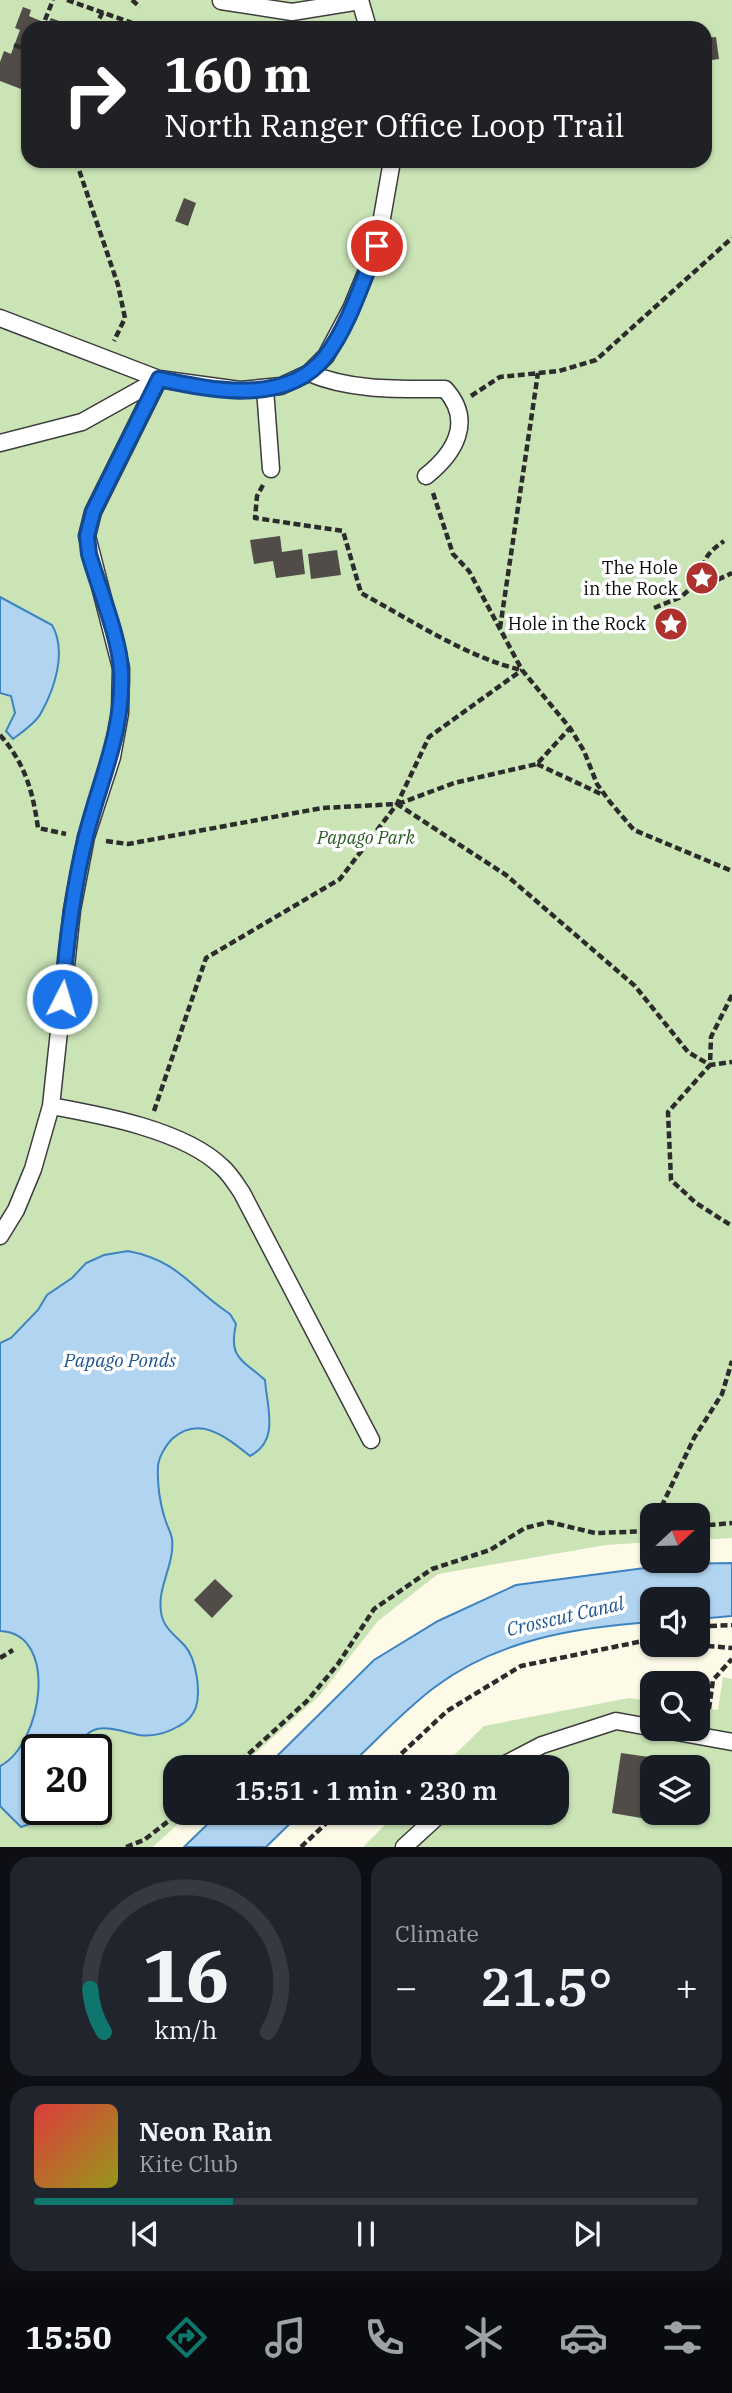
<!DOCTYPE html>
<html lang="en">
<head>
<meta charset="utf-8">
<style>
	:root { --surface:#171b24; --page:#20242c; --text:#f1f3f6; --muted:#9ea1a6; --line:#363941; --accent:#0f766e }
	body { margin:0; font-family:"IBM Plex Serif",serif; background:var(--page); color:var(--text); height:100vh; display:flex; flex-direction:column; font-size:26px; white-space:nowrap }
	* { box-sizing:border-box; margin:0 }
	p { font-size:23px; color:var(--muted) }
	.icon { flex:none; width:38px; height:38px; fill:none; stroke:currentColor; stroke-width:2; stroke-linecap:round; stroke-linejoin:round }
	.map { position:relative; height:1847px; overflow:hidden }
	.drawer { display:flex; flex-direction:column; gap:10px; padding:10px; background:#0d0f14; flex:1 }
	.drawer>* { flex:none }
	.banner { position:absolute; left:21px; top:21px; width:691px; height:147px; border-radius:21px; box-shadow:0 2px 5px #0004; background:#202124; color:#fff; overflow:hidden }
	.needle { width:46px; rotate:68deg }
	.fabs { position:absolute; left:640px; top:1503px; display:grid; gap:14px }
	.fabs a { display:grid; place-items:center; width:70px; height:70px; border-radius:14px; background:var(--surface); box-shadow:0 2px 5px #0004; font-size:35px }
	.speed { position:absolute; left:21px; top:1734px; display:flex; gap:14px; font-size:35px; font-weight:700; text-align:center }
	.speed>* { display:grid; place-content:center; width:91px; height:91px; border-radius:50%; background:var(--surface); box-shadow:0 2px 5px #0004; line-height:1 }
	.speed .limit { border:4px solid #111; border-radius:10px; background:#fff; color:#111 }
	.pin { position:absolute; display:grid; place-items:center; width:60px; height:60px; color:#fff; margin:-30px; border:4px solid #fff; border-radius:50%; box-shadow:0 2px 7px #0007 }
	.me { position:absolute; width:77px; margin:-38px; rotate:5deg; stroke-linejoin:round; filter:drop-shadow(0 0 5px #0008) }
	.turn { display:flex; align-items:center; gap:24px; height:147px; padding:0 28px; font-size:32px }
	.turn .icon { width:91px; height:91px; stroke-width:2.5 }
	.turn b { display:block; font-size:49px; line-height:60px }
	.big { font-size:52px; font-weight:600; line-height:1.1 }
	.drawer .widget { flex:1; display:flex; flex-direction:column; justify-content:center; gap:10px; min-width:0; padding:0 24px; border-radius:21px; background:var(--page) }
	.drawer .dial { align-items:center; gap:0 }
	.dial svg { height:182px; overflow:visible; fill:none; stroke:var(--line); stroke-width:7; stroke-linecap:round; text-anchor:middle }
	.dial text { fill:var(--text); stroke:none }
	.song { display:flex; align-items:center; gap:21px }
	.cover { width:84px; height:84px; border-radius:10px; background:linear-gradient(135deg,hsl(0 70% 55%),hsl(60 70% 35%)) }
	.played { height:7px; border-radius:4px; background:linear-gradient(90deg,var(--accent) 30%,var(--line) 30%) }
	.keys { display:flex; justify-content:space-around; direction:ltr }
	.heat { display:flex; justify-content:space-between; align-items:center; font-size:38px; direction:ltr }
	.drawer .tiles { flex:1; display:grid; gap:10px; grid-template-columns:1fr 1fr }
	.widget:last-child { grid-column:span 2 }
	.trip { position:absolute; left:163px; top:1755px; width:406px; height:70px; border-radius:21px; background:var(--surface); box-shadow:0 2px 5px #0004; font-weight:600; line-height:70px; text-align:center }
	.tab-bar { display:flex; height:112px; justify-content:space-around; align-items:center; background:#090b0e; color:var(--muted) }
	.tab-bar .icon { width:49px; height:49px }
	.tab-bar .current { color:var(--accent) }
	.tab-bar b { font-size:32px; color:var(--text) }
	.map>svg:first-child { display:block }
	.green { fill:#cae4b6; fill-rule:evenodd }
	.water { fill:#b1d4f0; stroke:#3e83c1; stroke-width:2 }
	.building { fill:#514c47 }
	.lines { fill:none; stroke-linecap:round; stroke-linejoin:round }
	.service-casing { stroke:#3d3d3d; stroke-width:19 }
	.path { stroke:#2c2c2c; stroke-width:4.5; stroke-dasharray:7 3.5; stroke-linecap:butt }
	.service { stroke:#fff; stroke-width:16 }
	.route-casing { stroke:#114b97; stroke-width:18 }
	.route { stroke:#1a73e8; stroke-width:12 }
	.labels { text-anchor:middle; stroke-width:7; stroke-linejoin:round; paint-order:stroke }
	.poi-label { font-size:18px; fill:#0a0a0a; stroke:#fff; text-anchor:end }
	.park-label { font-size:18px; font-style:italic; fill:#285b21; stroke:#fff }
	.water-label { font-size:19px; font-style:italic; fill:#1f5690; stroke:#fff }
</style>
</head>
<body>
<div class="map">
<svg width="732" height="1847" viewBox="0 0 732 1847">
	<rect width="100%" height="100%" fill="#fdfbe8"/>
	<!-- green -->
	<path class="green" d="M0,0H732V1538L698,1540V1516H653V1542L606,1545L438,1574L378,1621L319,1696L240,1767L175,1768V1813H190L153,1847H0ZM28,28H705V161H28ZM37,1750H96V1810H37Z
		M723,1677L732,1679V1847H363L397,1813H556V1768L442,1767L484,1726L629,1698L653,1701V1729H698V1707L718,1710ZM653,1768H698V1813H653Z"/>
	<!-- water -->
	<path class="water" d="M0,597L52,625C67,651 55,688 41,713C36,723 22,732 13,739L6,731L15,713L11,696L0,693Z
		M128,1251C180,1261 190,1288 230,1314L236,1324C228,1359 243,1360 265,1380C267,1408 280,1441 250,1456C227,1438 200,1414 172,1439C166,1445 158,1458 158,1467C157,1483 160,1504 165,1519C167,1526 171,1532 172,1539C175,1564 157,1587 161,1612C163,1628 175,1635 185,1646C196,1659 201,1690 196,1707C193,1716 187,1722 179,1726C167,1733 153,1737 139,1735C113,1730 90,1717 77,1750H37V1810H45L33,1823L21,1827L0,1806V1766C42,1745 60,1633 0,1631V1343L11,1338L38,1310L47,1295L72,1278L86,1263L104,1255Z
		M732,1563V1616L698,1619V1600H653V1622C576,1627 497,1640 435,1687C404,1710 376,1741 348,1767H266L374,1660L438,1621L516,1585L675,1564Z
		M219,1813H301L266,1847H184Z"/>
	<!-- building -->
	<path class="building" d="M23,7L31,10L29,16L48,24L51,18L59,21L57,28H28V93L23,95L21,89L0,81V62L4,51L11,54L20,30L15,28Z
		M716,37L719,59L705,61V38Z
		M184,198L196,203L188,226L175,221Z
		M280,536L282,552L302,549L305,574L276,578L273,561L254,564L250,540Z
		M337,550L341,575L311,579L308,554Z
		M215,1579L233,1596L212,1618L194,1600Z
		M621,1753L656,1758L647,1819L612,1813Z"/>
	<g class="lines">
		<defs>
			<path id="service" d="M360,0L368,28
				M221,1L292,12L360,1
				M0,318L159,379L240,390L281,386L309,373L326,356L351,309L377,246L392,161
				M309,373C351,391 400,389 445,389C474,421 455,453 426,476
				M265,389L271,469
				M0,443L82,422L159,379
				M51,1106C101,1115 184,1130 222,1167C230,1174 236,1184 242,1193L371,1440
				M0,1236L16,1210L33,1169L51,1106L72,910L86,837L112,757L120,713L121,668L87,536L93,512L159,379
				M498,1768L542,1745L616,1721L732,1742
				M404,1847L441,1813"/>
		</defs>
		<!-- service casing -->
		<use href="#service" class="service-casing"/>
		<!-- path -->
		<path class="path" d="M67,0L135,24
			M132,0L140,7
			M45,20L53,0
			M95,28L103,11
			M14,45L28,50
			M76,161L118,285L125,318L114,341
			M471,396L500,377L559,371L596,360L732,238
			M263,485L257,496L255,518L343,531L361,593C409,619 470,659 522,670
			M433,493L453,554L469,571L522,670L570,728L584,751L597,784L610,802L634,830L732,871
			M702,578C702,558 709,552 724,541
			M654,608L681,597L702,578L717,580L732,573
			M500,628L538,373
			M0,735C25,763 33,792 38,828L66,834
			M537,764L603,795
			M398,804L454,783L537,764L570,728
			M106,841L128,844L322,808L397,804L506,875L635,986L688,1052L710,1065L668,1112L671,1180L696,1203L732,1226
			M732,995L711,1037L710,1065L732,1062
			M154,1111L206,958L340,879L397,804L429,737L522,670
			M657,1516L694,1438L722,1394L732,1361
			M698,1526L732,1523
			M710,1626L732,1625
			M697,1645L732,1648
			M0,1658L13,1650
			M709,1709L713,1680L732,1659
			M233,1768L307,1701L338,1664L374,1609L432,1569L490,1550L525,1528L549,1522L595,1533L653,1531
			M386,1768L447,1711L521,1666L643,1641H653
			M126,1847L144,1840L179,1813
			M301,1847L337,1813"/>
		<!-- service -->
		<use href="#service" class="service"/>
	</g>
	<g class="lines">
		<defs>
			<path id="route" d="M62,999C66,945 73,889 86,836C100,779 124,732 121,671C120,639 98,586 89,554L87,536L93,512L159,379C212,390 286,406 325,357C349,326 362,282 377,246"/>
		</defs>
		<!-- route casing -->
		<use href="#route" class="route-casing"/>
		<!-- route -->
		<use href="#route" class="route"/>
	</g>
	<!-- icons -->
	<defs>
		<symbol id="sight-disc" viewBox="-11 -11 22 22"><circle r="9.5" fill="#ad322e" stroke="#fff"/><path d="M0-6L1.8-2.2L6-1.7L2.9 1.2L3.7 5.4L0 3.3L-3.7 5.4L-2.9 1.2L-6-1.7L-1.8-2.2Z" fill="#fff"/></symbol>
	</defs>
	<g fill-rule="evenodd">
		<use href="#sight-disc" x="683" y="559" width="38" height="38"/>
		<use href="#sight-disc" x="652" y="605" width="38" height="38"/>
	</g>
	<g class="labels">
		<!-- poi labels -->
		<g class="poi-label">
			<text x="678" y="574">The Hole<tspan x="678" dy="21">in the Rock</tspan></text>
			<text x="646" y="630">Hole in the Rock</text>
		</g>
		<!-- park labels -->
		<g class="park-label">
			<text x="366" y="844">Papago Park</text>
		</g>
		<!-- water labels -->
		<g class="water-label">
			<text x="120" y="1367">Papago Ponds</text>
			<text transform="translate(565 1616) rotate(-13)" y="7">Crosscut Canal</text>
		</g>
	</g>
</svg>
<div class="fabs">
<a><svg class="needle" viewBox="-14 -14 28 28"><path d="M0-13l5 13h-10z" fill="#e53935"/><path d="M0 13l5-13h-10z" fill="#9ea1a6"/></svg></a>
<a><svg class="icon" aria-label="sound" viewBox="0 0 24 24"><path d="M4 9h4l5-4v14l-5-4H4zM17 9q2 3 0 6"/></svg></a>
<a><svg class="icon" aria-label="search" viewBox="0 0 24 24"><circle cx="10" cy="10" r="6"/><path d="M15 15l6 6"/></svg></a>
<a><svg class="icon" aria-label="layers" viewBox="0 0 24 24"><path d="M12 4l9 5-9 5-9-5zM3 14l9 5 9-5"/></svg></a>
</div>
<div class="speed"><div class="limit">20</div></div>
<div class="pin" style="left:377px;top:246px;background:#d93025"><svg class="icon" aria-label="arrive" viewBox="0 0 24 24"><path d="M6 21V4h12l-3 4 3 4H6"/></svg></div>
<svg class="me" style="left:62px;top:999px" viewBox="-20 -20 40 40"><circle r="17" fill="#1a73e8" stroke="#fff" stroke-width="3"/><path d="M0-11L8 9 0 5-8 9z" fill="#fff"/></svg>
<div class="trip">15:51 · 1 min · 230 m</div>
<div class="banner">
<div class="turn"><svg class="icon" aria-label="right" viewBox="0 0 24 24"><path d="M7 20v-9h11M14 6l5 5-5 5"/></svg><div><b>160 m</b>North Ranger Office Loop Trail</div></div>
</div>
</div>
<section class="drawer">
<div class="tiles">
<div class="widget dial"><svg viewBox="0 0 100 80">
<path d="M14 69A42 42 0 1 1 86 69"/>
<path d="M14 69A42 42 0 0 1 8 50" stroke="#0f766e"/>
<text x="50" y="56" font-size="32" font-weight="700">16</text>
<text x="50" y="72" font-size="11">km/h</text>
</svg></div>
<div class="widget"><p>Climate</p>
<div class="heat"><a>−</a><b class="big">21.5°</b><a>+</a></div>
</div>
<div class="widget">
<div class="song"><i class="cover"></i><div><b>Neon Rain</b><p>Kite Club</p></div></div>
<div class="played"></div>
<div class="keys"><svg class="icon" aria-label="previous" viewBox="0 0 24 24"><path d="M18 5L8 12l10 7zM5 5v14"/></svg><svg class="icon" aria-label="pause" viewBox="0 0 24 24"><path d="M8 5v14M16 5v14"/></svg><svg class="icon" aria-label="next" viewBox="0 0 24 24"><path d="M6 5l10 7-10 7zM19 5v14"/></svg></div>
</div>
</div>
</section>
<nav class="tab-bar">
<b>15:50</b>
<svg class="icon current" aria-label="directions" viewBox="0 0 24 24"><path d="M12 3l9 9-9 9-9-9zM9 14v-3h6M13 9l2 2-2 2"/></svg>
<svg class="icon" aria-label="music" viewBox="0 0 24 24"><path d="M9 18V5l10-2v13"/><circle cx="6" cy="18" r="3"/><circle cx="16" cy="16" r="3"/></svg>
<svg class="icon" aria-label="phone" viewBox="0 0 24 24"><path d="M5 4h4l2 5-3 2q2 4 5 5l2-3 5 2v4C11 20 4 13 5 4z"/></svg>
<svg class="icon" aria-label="climate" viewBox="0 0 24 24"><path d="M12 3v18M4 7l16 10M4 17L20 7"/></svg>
<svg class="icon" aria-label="car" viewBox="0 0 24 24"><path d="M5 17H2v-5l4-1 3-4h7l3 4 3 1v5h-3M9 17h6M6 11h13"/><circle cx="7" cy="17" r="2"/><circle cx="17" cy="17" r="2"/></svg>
<svg class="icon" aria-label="filters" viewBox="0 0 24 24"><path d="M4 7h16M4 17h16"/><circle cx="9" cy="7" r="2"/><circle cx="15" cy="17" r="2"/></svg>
</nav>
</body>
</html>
